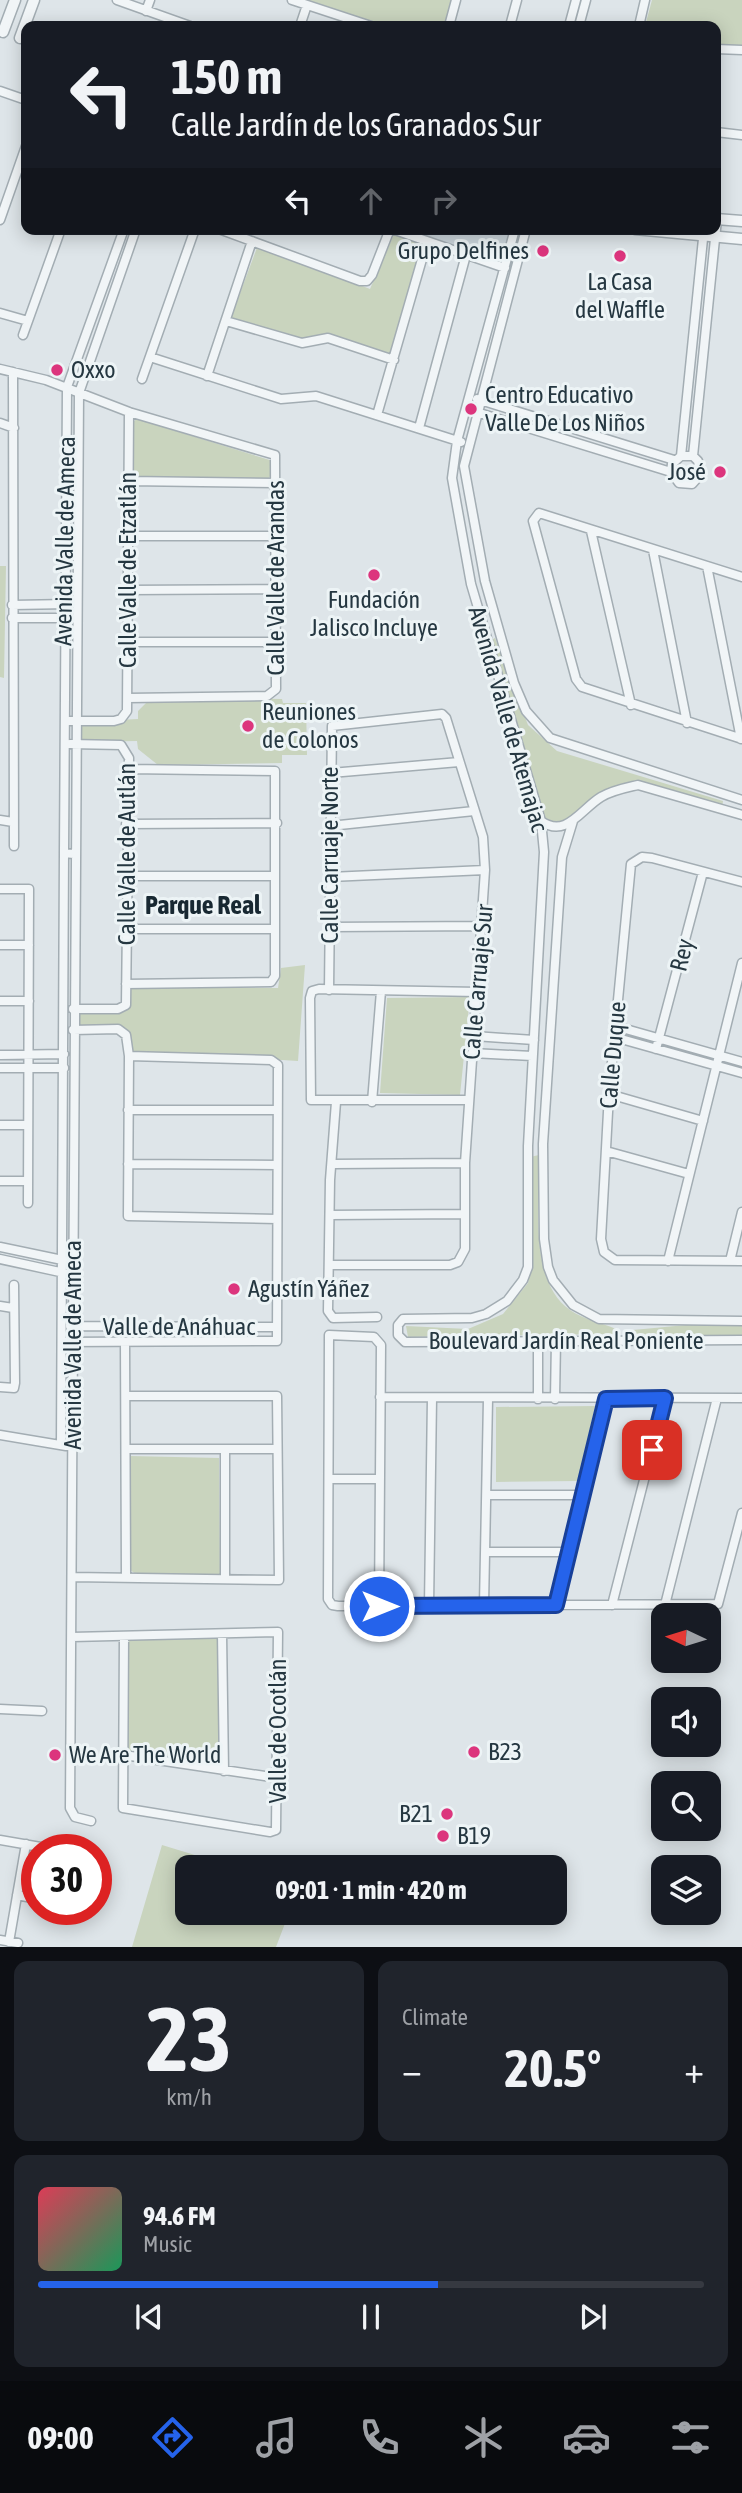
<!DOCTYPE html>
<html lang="en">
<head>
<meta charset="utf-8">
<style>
	:root { --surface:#171b24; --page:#20242c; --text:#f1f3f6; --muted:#9ea1a6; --line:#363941; --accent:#2563eb }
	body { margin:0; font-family:"Asap Condensed",sans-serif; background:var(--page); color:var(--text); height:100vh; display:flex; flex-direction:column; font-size:26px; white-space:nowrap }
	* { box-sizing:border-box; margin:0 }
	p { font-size:23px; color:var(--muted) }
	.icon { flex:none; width:38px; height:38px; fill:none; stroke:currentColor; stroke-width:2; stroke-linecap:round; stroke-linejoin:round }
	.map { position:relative; height:1947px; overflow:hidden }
	.drawer { display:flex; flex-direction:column; gap:14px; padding:14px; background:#0d0f14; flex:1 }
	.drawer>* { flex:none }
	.banner { position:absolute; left:21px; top:21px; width:700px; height:214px; border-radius:14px; box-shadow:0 4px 18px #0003; background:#171b24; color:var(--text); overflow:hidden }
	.needle { width:46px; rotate:274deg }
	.tools { position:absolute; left:651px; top:1603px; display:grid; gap:14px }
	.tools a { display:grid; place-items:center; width:70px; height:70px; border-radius:14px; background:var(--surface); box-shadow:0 4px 18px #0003; font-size:35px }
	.speed { position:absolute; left:21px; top:1834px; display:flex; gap:14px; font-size:35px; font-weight:700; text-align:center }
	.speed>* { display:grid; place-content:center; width:91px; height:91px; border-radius:50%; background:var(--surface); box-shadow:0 4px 18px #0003; line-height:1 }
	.speed .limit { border:10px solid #d22; background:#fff; color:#111 }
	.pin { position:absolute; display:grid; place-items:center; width:60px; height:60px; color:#fff; margin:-30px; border-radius:14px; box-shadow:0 4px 10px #0006 }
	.me { position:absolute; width:77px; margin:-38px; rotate:90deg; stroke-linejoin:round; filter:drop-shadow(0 0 5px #0008) }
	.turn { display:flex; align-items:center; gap:24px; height:147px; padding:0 35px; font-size:32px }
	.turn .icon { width:91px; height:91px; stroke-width:2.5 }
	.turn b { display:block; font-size:49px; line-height:60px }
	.lanes { display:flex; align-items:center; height:66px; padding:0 35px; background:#0003; justify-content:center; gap:35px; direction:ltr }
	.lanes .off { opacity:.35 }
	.big { font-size:52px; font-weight:700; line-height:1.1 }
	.drawer .tile { flex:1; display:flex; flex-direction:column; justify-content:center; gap:10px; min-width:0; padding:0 24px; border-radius:14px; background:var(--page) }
	.drawer .dial { align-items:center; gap:0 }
	.dial b { font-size:91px; line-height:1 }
	.song { display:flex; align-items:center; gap:21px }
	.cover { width:84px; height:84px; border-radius:10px; background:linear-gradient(135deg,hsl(350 70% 55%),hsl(150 70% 35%)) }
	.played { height:7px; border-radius:4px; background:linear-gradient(90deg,var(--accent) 60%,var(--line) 60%) }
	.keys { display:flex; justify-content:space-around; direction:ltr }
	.heat { display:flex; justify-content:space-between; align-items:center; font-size:38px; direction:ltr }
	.drawer .tiles { flex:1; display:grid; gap:14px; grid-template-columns:1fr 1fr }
	.tile:last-child { grid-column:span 2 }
	.trip { position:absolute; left:175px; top:1855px; width:392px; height:70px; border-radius:14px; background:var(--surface); box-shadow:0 4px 18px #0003; font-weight:700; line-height:70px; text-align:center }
	.menu { display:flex; height:112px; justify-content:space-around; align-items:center; background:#090b0e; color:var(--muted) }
	.menu .icon { width:49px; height:49px }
	.menu .on { color:var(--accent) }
	.menu b { font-size:32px; color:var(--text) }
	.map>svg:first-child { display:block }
	.built { fill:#cbd5db }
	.green { fill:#c9d4be }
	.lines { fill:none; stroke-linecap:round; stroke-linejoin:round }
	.minor-casing { stroke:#a3adb3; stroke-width:11 }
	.tertiary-casing { stroke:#a3adb3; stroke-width:13 }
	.minor { stroke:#f1f5f7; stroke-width:8 }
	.tertiary { stroke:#f1f5f7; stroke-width:10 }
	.route-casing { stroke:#184099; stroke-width:18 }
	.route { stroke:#2563eb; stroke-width:12 }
	.poi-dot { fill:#dc357d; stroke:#edf4f6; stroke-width:2.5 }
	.labels { text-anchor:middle; stroke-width:6; stroke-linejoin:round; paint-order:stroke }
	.poi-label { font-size:24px; fill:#253741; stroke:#edf4f6; text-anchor:start }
	.street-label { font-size:24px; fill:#253741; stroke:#edf4f6 }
	.neighbourhood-label { font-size:26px; font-weight:bold; fill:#182832; stroke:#edf4f6 }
</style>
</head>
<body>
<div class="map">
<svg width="742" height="1947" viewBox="0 0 742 1947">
	<rect width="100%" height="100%" fill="#dee5e9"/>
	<!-- built -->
	<path class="built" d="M419,229H511L500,263L417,234Z"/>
	<!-- green -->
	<path class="green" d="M301,0H453L446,26H377Z
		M652,0H742V46H716V26H645Z
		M395,232L425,243L392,356L329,336L302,341L230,320L258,245L370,289Z
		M137,419L273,461L272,474L267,480L131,478V423Z
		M0,566H6L4,678L0,677Z
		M495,638L528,725L557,751L723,801L722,808L660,788L623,787L565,824L541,821L489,641Z
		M152,697L282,699L283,703H306L307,755H282V763L158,765L138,749L137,741L80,742L79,722L138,719V711Z
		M305,965L298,1061L133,1051L130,1035L124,1028L77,1027V1011H118L130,987L278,988L281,968Z
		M470,997L460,1095L380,1093L387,998Z
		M539,1155C540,1201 528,1281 570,1310C583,1319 602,1323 616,1329L615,1334L408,1337L406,1326L468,1329L503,1314L528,1283L532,1261L530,1157Z
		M686,1325H742V1336L636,1337L633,1330Z
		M595,1406L578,1481L496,1482V1407Z
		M130,1456L219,1458L220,1574H136L130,1570Z
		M219,1637V1765L128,1751L129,1639Z
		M162,1845L234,1867H187V1913H289L276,1947H132Z"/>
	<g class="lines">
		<defs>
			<path id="minor" d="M117,0L190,26
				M292,0L371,26
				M146,11L150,0
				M300,26L307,5
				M449,26L456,0
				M510,26L517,0
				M569,26L576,0
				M579,26L586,0
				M639,26L645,0
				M716,49L742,50
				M0,91L26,100
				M716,132L742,135
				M0,220L26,146
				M219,229L360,281H367L372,275L390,229
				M392,229L505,268
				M515,229L457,441L452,478L471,584L541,821L544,852L528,1146V1267L523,1280L507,1301L486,1314L472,1318L403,1319L398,1325V1335L405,1342L742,1340
				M526,229L464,466L485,581L514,683L526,711L550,738L742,800
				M0,313L28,321
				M226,321L302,343L328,338L394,360
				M23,335L61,229
				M150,357L281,399L316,396L461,442
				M0,369L46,380L129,412L275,455L276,689L267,696L128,698
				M13,372L14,846
				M207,376L252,241
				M142,379L195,229
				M477,399L674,460
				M473,411L671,472
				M377,415L427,242
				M0,423L14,428
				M419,428L466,255
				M681,456L704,229
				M693,456H681L672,464L671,472L679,483L692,484L701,474L698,461L693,456L717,219
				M129,481L275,483
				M591,531L631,705
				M129,536H275
				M653,550L687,723
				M707,566L741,739
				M742,577L539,513L533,521L576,679L582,687L742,739
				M128,590L275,589
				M12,605L69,604
				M12,618H69
				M128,642H276
				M69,721H114L121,719L127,711L129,412
				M70,744L121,745L129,758L126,1005L118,1009H73
				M331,773L459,762
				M0,820L13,822
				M541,821C566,839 581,809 601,797C613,790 625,788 638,785L742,815
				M573,821L562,857L543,1144L544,1239L548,1267L553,1280L573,1305L599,1319L742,1321
				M126,824L277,823
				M330,826L474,811
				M74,854L64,853L67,387L124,229
				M126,876H275
				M330,877L485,870
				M742,882L652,858L642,857L631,864L609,1094L601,1239L604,1252L615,1260L742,1261
				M0,889H29L28,1203
				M330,927L484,926
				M126,929H275
				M0,945H29
				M126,984L271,982L275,976V771L129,769
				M329,990L332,726L442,714L446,718L483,837L485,870L465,1163V1249L458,1262L450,1265H330
				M0,1001H29
				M615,1026L742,1062
				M73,1030L118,1029L126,1035L129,1056L128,1216L277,1219
				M474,1036L534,1040
				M614,1037L742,1073
				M656,1049L703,872
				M472,1053L532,1056
				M0,1055L64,1054
				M0,1068H64
				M609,1094L703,1121
				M469,1100H311L310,998L312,991L319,989L478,992
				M336,1102L330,1180L328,1311L333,1318L377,1317
				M372,1102L381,991
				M128,1110H277
				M0,1125H28
				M606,1151L689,1174
				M128,1164L277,1165
				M333,1164L465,1163
				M0,1181H28
				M330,1215L465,1214
				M0,1247L67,1261
				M0,1259L69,1274
				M668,1261L742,963
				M730,1261L742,1212
				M0,1306L13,1308
				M70,1326L277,1327
				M538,1340V1399
				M63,1342L277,1341L278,1065L271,1060L129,1056
				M125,1342L126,1576
				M0,1387L14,1388L15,1383L14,1285
				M380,1397L742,1398
				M555,1399L556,1340
				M0,1435L66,1446
				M61,1445L64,853
				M126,1449H277
				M329,1479H380
				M487,1495H583
				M486,1552H569
				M72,1577L279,1580L277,1396H126
				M225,1579V1449
				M484,1605L488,1399
				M556,1605L606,1399
				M612,1605L665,1398
				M665,1605L717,1398
				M379,1606L381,1345L374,1337L329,1335L328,1599L332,1605L338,1606L718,1604L742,1513
				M429,1606L432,1398
				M222,1634L224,1771
				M72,1637L278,1632L276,1830L270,1832L123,1808L124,1636
				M0,1709L42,1711
				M124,1755L278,1778
				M91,1821L75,1817L70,1808L79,393L136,229
				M0,1840L58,1850
				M17,1895L37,1899
				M0,1940L18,1943
				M9,1942L26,1844"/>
			<path id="tertiary" d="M3,32L15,0
				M20,38L34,0
				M716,219L742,221
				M635,229L742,239"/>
		</defs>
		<!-- minor casing -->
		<use href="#minor" class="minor-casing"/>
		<!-- tertiary casing -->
		<use href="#tertiary" class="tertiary-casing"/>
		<!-- minor -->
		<use href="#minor" class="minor"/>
		<!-- tertiary -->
		<use href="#tertiary" class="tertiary"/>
	</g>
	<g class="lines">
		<defs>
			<path id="route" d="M379,1606L556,1605L606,1399L665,1398L652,1450"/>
		</defs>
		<!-- route casing -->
		<use href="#route" class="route-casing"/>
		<!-- route -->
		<use href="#route" class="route"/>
	</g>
	<!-- markers -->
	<g class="poi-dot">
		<circle cx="543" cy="251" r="7"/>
		<circle cx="620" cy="256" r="7"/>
		<circle cx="57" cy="370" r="7"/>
		<circle cx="471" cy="409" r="7"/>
		<circle cx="720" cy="472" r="7"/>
		<circle cx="374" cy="575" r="7"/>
		<circle cx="248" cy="726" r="7"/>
		<circle cx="234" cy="1289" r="7"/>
		<circle cx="474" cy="1752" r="7"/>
		<circle cx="55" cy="1755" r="7"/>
		<circle cx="447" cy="1814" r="7"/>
		<circle cx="443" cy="1836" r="7"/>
	</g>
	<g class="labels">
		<!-- poi labels -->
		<g class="poi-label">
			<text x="529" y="259" text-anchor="end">Grupo Delfines</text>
			<text x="620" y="290" text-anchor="middle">La Casa<tspan x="620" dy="28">del Waffle</tspan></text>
			<text x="71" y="378">Oxxo</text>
			<text x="485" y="403">Centro Educativo<tspan x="485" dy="28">Valle De Los Niños</tspan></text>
			<text x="706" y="480" text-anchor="end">José</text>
			<text x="374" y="608" text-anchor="middle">Fundación<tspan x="374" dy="28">Jalisco Incluye</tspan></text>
			<text x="262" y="720">Reuniones<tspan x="262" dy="28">de Colonos</tspan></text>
			<text x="248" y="1297">Agustín Yáñez</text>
			<text x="488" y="1760">B23</text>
			<text x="69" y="1763">We Are The World</text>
			<text x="433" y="1822" text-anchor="end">B21</text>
			<text x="457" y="1844">B19</text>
		</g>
		<!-- street labels -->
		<g class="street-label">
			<text transform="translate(65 541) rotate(-89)" y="8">Avenida Valle de Ameca</text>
			<text transform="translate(128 570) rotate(-90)" y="8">Calle Valle de Etzatlán</text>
			<text transform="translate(276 578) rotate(-90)" y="8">Calle Valle de Arandas</text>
			<text transform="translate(508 719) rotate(74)" y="8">Avenida Valle de Atemajac</text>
			<text transform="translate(127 854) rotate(-90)" y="8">Calle Valle de Autlán</text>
			<text transform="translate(330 855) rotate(-90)" y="8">Calle Carruaje Norte</text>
			<text transform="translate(682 955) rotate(-76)" y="8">Rey</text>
			<text transform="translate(478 982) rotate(-85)" y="8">Calle Carruaje Sur</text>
			<text transform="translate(613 1055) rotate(-85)" y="8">Calle Duque</text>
			<text x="179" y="1335">Valle de Anáhuac</text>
			<text x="566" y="1349">Boulevard Jardín Real Poniente</text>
			<text transform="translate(73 1345) rotate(-90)" y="8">Avenida Valle de Ameca</text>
			<text transform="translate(278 1731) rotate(-90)" y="8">Valle de Ocotlán</text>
		</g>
		<!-- neighbourhood labels -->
		<g class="neighbourhood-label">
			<text x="203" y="914">Parque Real</text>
		</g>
	</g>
</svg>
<div class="tools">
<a><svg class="needle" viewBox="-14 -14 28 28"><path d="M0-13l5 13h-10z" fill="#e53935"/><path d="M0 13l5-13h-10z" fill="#9ea1a6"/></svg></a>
<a><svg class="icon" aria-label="sound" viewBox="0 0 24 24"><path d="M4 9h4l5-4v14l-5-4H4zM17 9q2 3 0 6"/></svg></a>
<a><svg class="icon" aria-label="search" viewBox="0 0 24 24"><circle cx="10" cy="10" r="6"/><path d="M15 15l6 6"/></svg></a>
<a><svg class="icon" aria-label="layers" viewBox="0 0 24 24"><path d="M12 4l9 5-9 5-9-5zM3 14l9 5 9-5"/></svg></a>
</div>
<div class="speed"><div class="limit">30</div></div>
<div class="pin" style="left:652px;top:1450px;background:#d93025"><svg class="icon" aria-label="arrive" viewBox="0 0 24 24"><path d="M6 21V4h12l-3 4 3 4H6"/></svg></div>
<svg class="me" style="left:379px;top:1606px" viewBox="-20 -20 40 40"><circle r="17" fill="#2563eb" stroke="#fff" stroke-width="3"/><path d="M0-11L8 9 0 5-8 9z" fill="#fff"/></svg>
<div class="trip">09:01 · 1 min · 420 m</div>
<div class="banner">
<div class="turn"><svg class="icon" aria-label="left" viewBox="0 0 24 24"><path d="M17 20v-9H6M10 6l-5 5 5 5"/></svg><div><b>150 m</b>Calle Jardín de los Granados Sur</div></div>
<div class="lanes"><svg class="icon" aria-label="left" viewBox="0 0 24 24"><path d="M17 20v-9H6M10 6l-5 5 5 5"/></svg><svg class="icon off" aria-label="ahead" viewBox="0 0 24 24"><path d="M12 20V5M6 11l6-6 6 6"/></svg><svg class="icon off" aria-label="right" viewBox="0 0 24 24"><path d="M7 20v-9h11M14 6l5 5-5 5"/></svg></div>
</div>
</div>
<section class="drawer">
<div class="tiles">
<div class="tile dial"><b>23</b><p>km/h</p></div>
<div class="tile"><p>Climate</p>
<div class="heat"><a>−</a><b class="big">20.5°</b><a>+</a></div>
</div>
<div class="tile">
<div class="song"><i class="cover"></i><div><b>94.6 FM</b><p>Music</p></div></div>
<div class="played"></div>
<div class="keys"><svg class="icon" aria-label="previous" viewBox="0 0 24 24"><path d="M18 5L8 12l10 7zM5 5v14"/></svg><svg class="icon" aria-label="pause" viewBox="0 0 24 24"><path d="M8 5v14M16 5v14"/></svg><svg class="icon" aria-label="next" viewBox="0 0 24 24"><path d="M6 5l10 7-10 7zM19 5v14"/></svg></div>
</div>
</div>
</section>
<nav class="menu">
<b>09:00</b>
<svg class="icon on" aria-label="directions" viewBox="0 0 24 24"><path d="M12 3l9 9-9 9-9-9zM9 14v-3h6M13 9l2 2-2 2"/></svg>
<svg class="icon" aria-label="music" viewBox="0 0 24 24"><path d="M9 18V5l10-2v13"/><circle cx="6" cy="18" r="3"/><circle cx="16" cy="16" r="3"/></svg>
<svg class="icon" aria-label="phone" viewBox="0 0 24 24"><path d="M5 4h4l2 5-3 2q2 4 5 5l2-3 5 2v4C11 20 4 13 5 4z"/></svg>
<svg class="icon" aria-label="climate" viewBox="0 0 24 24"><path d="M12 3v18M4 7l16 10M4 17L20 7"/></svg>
<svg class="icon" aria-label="car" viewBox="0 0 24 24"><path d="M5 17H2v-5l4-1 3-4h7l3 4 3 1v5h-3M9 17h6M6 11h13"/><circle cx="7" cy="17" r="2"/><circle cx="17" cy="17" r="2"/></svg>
<svg class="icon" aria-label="filters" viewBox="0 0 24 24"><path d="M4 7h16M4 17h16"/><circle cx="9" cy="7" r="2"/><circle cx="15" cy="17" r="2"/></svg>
</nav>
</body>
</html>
